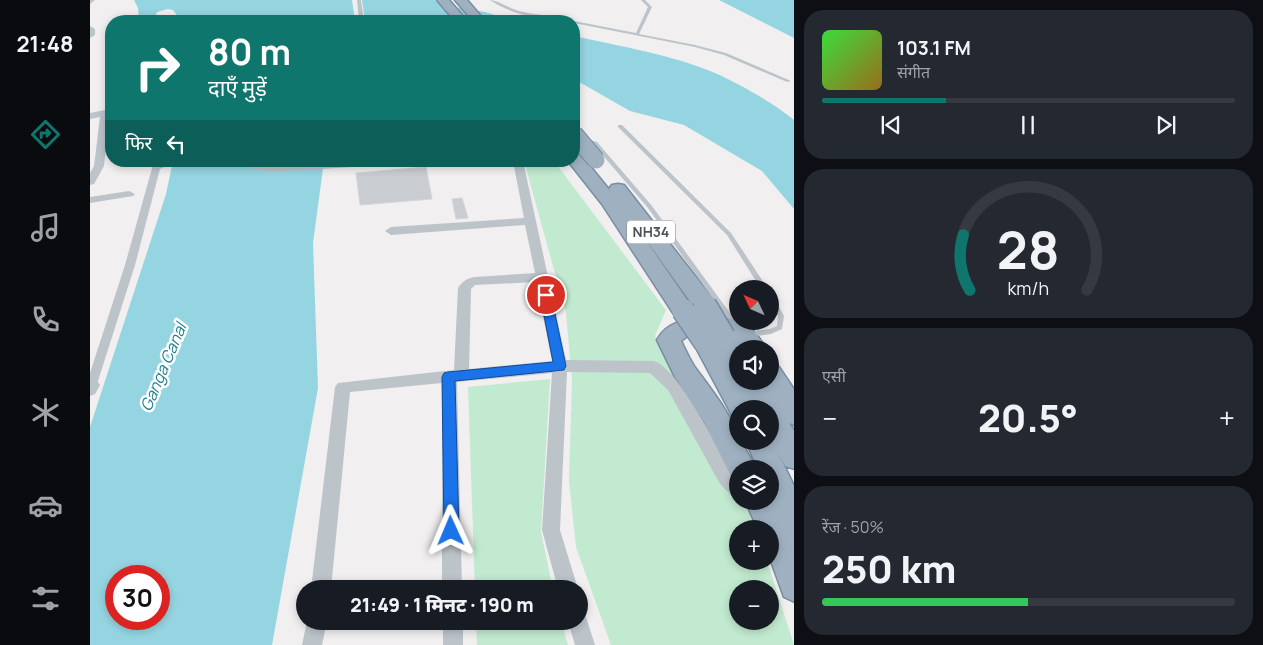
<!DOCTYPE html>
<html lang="hi">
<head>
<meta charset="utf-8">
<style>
	:root { --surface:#171b24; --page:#242831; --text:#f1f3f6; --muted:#9ea1a6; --line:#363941; --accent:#0f766e }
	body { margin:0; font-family:Manrope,"Noto Sans Devanagari",sans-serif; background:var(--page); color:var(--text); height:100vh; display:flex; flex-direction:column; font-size:19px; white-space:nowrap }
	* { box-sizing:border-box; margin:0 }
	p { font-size:16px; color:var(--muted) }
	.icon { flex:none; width:28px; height:28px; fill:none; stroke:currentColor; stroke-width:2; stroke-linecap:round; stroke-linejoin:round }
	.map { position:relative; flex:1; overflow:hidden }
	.side { display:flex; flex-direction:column; gap:10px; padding:10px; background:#0d0f14; width:469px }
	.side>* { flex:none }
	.banner { position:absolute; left:15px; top:15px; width:475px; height:152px; border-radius:20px; box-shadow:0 2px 8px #0003; background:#0f766e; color:#fff; overflow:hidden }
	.needle { width:32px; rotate:314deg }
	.tools { position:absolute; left:639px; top:280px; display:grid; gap:10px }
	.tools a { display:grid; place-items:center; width:50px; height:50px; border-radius:50%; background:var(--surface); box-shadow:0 2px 8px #0003; font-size:25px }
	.speed { position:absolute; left:15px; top:565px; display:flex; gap:10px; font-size:25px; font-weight:700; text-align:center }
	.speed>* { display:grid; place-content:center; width:65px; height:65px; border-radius:50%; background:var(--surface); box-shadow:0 2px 8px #0003; line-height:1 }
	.speed .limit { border:8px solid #d22; background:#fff; color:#111 }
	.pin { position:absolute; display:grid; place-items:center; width:42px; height:42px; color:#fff; margin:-21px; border:2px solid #fff; border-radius:50%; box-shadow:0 1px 5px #0007 }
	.me { position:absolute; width:55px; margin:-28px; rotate:359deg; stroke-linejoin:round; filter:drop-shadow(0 0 4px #0008) }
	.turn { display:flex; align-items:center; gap:18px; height:105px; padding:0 20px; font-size:22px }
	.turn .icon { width:65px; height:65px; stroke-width:2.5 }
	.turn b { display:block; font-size:35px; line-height:42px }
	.then { display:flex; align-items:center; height:48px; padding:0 20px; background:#0003; gap:10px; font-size:19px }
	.big { font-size:38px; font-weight:800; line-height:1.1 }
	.side .widget { flex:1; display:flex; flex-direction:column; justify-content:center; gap:8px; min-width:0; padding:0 18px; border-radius:20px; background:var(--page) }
	.side .dial { align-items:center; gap:0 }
	.dial svg { height:130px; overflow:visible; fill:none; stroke:var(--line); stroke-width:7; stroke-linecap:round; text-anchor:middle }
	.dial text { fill:var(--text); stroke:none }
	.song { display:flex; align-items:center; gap:15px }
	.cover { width:60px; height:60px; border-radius:8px; background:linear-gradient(135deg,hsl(120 70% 55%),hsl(40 70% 35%)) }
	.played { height:5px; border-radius:2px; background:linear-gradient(90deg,var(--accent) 30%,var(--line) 30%) }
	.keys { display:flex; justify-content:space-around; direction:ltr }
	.heat { display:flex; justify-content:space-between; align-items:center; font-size:28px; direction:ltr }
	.charge { height:8px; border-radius:4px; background:linear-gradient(90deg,#34c759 50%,var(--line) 0) }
	.trip { position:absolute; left:206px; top:580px; width:292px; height:50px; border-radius:25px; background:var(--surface); box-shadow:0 2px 8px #0003; font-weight:800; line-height:50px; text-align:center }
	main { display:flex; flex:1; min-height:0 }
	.dock { display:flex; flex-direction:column; width:90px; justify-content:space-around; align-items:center; background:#090b0e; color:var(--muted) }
	.dock .icon { width:35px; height:35px }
	.dock .on { color:var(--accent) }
	.dock b { font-size:22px; color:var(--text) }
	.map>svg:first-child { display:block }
	.green { fill:#c2ead0; fill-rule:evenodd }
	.water { fill:#95d5e1; fill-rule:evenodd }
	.building { fill:#c9ccd1; stroke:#d3d5d9 }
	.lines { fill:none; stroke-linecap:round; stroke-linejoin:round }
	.trunk-casing { stroke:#788ea3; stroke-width:3 }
	.service { fill:#bcc4ca; fill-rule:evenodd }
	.pedestrian { fill:#bcc4ca; fill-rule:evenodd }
	.minor { fill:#bcc4ca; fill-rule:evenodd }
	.tertiary { fill:#bcc4ca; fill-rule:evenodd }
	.trunk { fill:#9fb1c1; fill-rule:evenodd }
	.trunk-bridge-far1-casing { stroke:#788ea3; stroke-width:19; stroke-linecap:butt }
	.trunk-bridge-casing { stroke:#788ea3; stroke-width:25; stroke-linecap:butt }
	.trunk-bridge-far1 { stroke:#9fb1c1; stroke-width:17 }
	.trunk-bridge { stroke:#9fb1c1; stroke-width:22 }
	.route { fill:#1a73e8; stroke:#114b97 }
	.labels { text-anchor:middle; stroke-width:5; stroke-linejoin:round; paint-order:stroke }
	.shield { fill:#fff; stroke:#80878c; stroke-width:1 }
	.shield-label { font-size:14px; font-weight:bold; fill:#49535a }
	.water-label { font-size:16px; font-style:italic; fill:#1c7e92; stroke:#fff }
</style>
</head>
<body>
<main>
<nav class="dock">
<b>21:48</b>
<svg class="icon on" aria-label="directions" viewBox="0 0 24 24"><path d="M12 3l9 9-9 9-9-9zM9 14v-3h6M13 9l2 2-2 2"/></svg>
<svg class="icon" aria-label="music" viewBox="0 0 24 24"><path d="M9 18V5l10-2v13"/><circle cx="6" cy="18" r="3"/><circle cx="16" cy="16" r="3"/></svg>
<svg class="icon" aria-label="phone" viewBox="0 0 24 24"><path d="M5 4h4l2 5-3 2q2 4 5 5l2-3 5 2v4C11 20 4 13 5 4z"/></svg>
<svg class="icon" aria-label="climate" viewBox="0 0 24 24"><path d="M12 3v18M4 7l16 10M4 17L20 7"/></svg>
<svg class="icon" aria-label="car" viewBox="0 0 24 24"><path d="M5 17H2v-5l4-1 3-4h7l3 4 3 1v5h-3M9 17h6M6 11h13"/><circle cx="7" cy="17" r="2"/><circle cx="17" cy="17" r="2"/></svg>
<svg class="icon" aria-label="filters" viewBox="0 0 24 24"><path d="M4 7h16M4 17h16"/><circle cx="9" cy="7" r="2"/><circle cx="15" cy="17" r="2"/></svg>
</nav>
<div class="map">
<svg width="705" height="645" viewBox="0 0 705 645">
	<rect width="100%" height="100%" fill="#f1efef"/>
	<!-- green -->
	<path class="green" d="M434,161H464L576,310L565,336L647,492L648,501H652L667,529H648V561H677L704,645H521L486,547L479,481L482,379L476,313ZM648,589H680V621H648Z
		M460,379L451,532L463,589H385L378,387Z
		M386,621H471L478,645H387Z"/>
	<!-- water -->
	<path class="water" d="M44,0H262L265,21H91L83,10L78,9L67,12L64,21H49L48,8Z
		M272,0H344L352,5L395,12L423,21H275Z
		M629,0H704V38Z
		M484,36C529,46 583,55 625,73C650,84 683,103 704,120V209L672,171L594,125L540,111L484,79Z
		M83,161H234L223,243L228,388L182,645H0V427L76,194ZM26,576H69V619H26Z"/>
	<!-- building -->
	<path class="building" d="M336,167L342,199L270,205L266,173Z
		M372,198L378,218L366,219L362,199Z"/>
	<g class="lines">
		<defs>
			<path id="trunk" d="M347,0H359L377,21H365Z
				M365,0H377L395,21H383Z
				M484,153L490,154L521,192L519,189L522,185L528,184L534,185L623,299L626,305L623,311L615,313L607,311L544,223L604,310L601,316L593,318L585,316L512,204L478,161H484Z
				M620,317C649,317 661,322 676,349H648V369L641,367L648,381H680V364L689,367L705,391V425L699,423L705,432V469L695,466L687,451L705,488V602L694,597L680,558V529H668L655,501H680V469H668L656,441H680V409H648V418L643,417L603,342L609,335L596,337L591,341C595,349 599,358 604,366C616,383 648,422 648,441H651L666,469H648V480L642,478L614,422L585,377L567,340C578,320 599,319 620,317Z"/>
		</defs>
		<!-- trunk casing -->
		<use href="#trunk" class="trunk-casing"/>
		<!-- service -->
		<path class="service" d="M400,0C407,0 421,9 429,11C446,16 468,15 483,21C459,23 419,14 400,0Z
			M551,0H555L562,7L549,34L605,45L636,53L701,81L697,82L634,55L605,47L484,23V21H483H484L546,33L558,7Z
			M528,125H532L641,233L678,289H671L637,235L528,127Z
			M500,140L507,142L562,206L648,324L649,326L648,328H644L558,208L503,144L500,143L493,144L491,143Z
			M680,294H682L694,316L692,329L681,334L657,337L655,336L654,334L655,332L680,329L687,326L688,316L680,302Z"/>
		<!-- pedestrian -->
		<path class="pedestrian" d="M267,0H271L274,21H269Z
			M64,161H72L71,163L76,161H87L70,169L45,265L7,384L6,387L0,388V373L35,265Z
			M142,161C156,161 168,166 182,167L301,161L297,163L278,166L182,172L154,167Z"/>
		<!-- minor -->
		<path class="minor" d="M15,110L20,113L14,166L4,184L0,185V173L4,166L10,117L0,119V113Z
			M292,161H309L304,164H293Z
			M423,161H433L476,360L564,361C589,369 627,448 642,472L648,478V498L642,496L630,484L578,390L560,373L477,372L470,530L488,589H468L452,530L462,373L367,382L372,589H352V383L260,392L241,589H221L245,387L248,383L364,370L368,288C373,281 377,278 385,277L445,273L435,225L301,235L295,231L301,227L434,218ZM446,282L462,361L379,369L381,289L385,285Z
			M39,191L45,194L43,196L0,203V197Z
			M0,378L7,381L10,385L5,394L0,396Z
			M490,612L495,614L505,645H485L478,621H490Z
			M217,621H237L232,645H212Z
			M353,621H373V645H353Z"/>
		<!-- tertiary -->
		<path class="tertiary" d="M0,0H5L0,4Z
			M0,26L5,29V35L0,38Z"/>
		<!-- trunk -->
		<use href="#trunk" class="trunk"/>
		<defs>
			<path id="trunk-bridge-far1" d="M484,134L506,160"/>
			<path id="trunk-bridge" d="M615,305L634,337
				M593,310L615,342"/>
		</defs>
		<!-- trunk-bridge-far1 casing -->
		<use href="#trunk-bridge-far1" class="trunk-bridge-far1-casing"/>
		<!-- trunk-bridge casing -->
		<use href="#trunk-bridge" class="trunk-bridge-casing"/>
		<!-- trunk-bridge-far1 -->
		<use href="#trunk-bridge-far1" class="trunk-bridge-far1"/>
		<!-- trunk-bridge -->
		<use href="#trunk-bridge" class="trunk-bridge"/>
	</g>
	<!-- route -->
	<path class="route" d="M456,291L461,295L476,366L474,370L365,381L369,531L366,536L361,538L356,536L354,531L352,377L354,373L358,372L463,362L450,295Z"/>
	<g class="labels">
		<!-- shield labels -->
		<rect class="shield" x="537" y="220.5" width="48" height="23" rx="4"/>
		<g class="shield-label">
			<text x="561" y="237">NH34</text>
		</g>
		<!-- water labels -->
		<g class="water-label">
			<text transform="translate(73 367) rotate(-67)" y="6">Ganga Canal</text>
		</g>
	</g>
</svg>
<div class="tools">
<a><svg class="needle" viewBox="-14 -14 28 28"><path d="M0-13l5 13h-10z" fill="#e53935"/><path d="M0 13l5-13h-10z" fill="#9ea1a6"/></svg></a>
<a><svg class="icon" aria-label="sound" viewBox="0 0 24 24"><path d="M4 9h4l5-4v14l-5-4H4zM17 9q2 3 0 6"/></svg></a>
<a><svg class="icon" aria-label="search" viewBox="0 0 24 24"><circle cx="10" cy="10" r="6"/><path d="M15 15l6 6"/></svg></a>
<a><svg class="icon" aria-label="layers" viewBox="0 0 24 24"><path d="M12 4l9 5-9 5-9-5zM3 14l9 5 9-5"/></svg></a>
<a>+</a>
<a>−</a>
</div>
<div class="speed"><div class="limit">30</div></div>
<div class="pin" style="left:456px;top:295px;background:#d93025"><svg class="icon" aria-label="arrive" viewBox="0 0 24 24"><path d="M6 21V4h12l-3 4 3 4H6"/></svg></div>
<svg class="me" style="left:361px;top:531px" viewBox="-20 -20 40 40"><path d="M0-17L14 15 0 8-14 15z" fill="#1a73e8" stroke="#fff" stroke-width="4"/></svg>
<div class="trip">21:49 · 1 मिनट · 190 m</div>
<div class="banner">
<div class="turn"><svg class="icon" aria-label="right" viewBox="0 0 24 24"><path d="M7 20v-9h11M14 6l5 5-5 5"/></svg><div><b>80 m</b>दाएँ मुड़ें</div></div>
<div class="then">फिर<svg class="icon" aria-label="left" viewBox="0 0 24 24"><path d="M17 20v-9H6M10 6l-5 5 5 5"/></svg></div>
</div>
</div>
<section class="side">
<div class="widget">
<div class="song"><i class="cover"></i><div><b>103.1 FM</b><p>संगीत</p></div></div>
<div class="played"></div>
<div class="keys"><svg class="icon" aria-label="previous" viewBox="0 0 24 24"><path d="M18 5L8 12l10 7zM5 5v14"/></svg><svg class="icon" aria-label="pause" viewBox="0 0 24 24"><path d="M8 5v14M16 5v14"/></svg><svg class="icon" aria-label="next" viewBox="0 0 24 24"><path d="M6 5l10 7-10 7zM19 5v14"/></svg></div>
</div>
<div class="widget dial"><svg viewBox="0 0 100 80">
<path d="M14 69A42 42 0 1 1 86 69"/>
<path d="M14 69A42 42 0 0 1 10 35" stroke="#0f766e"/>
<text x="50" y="56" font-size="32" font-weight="700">28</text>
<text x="50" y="72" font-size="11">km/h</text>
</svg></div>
<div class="widget"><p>एसी</p>
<div class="heat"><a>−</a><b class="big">20.5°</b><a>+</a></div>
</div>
<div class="widget"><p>रेंज · 50%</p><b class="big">250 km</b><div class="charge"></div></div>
</section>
</main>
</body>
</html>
